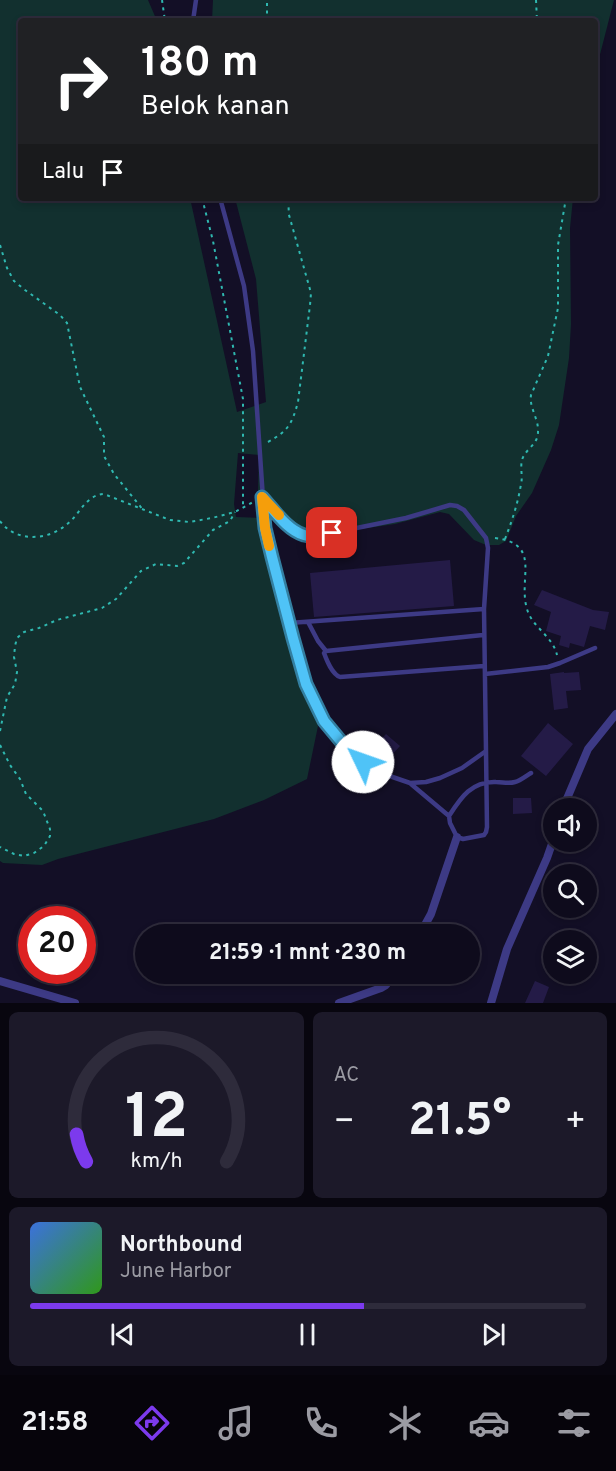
<!DOCTYPE html>
<html lang="id">
<head>
<meta charset="utf-8">
<style>
	:root { --surface:#0e0b1c; --page:#1c1929; --text:#f1f3f6; --muted:#9b9ba3; --line:#2e2b3b; --accent:#7c3aed }
	body { margin:0; font-family:Overpass,sans-serif; background:var(--page); color:var(--text); height:100vh; display:flex; flex-direction:column; font-size:22px; white-space:nowrap }
	* { box-sizing:border-box; margin:0 }
	p { font-size:20px; color:var(--muted) }
	.icon { flex:none; width:33px; height:33px; fill:none; stroke:currentColor; stroke-width:2; stroke-linecap:round; stroke-linejoin:round }
	.map { position:relative; height:1003px; overflow:hidden }
	.side { display:flex; flex-direction:column; gap:9px; padding:9px; background:#08060f; flex:1 }
	.side>* { flex:none }
	.guide { position:absolute; left:18px; top:18px; width:580px; height:183px; border-radius:6px; box-shadow:0 3px 9px #0003,0 0 0 2px var(--line); background:#202124; color:#fff; overflow:hidden }
	.fabs { position:absolute; left:543px; top:798px; display:grid; gap:12px }
	.fabs a { display:grid; place-items:center; width:54px; height:54px; border-radius:50%; background:var(--surface); box-shadow:0 3px 9px #0003,0 0 0 2px var(--line); font-size:30px }
	.speed { position:absolute; left:18px; top:906px; display:flex; gap:12px; font-size:30px; font-weight:700; text-align:center }
	.speed>* { display:grid; place-content:center; width:78px; height:78px; border-radius:50%; background:var(--surface); box-shadow:0 3px 9px #0003,0 0 0 2px var(--line); line-height:1 }
	.speed .limit { border:9px solid #d22; background:#fff; color:#111 }
	.pin { position:absolute; display:grid; place-items:center; width:51px; height:51px; color:#fff; margin:-26px; border-radius:12px; box-shadow:0 3px 9px #0006 }
	.me { position:absolute; width:66px; margin:-33px; rotate:312deg; stroke-linejoin:round; filter:drop-shadow(0 0 4px #0008) }
	.turn { display:flex; align-items:center; gap:21px; height:126px; padding:0 24px; font-size:27px }
	.turn .icon { width:78px; height:78px; stroke-width:2.5 }
	.turn b { display:block; font-size:42px; line-height:51px }
	.then { display:flex; align-items:center; height:57px; padding:0 24px; background:#0003; gap:12px; font-size:22px }
	.big { font-size:45px; font-weight:700; line-height:1.1 }
	.side .widget { flex:1; display:flex; flex-direction:column; justify-content:center; gap:9px; min-width:0; padding:0 21px; border-radius:9px; background:var(--page) }
	.side .dial { align-items:center; gap:0 }
	.dial svg { height:156px; overflow:visible; fill:none; stroke:var(--line); stroke-width:7; stroke-linecap:round; text-anchor:middle }
	.dial text { fill:var(--text); stroke:none }
	.song { display:flex; align-items:center; gap:18px }
	.cover { width:72px; height:72px; border-radius:9px; background:linear-gradient(135deg,hsl(220 70% 55%),hsl(110 70% 35%)) }
	.played { height:6px; border-radius:3px; background:linear-gradient(90deg,var(--accent) 60%,var(--line) 60%) }
	.keys { display:flex; justify-content:space-around; direction:ltr }
	.heat { display:flex; justify-content:space-between; align-items:center; font-size:33px; direction:ltr }
	.side .tiles { flex:1; display:grid; gap:9px; grid-template-columns:1fr 1fr }
	.widget:last-child { grid-column:span 2 }
	.trip { position:absolute; left:135px; top:924px; width:345px; height:60px; border-radius:30px; background:var(--surface); box-shadow:0 3px 9px #0003,0 0 0 2px var(--line); font-weight:700; line-height:60px; text-align:center }
	.dock { display:flex; height:96px; justify-content:space-around; align-items:center; background:#06040b; color:var(--muted) }
	.dock .icon { width:42px; height:42px }
	.dock .active { color:var(--accent) }
	.dock b { font-size:27px; color:var(--text) }
	.map>svg:first-child { display:block }
	.green { fill:#12302f }
	.building { fill:#241b47 }
	.lines { fill:none; stroke-linecap:round; stroke-linejoin:round }
	.path { stroke:#2fb8b0; stroke-width:2; stroke-dasharray:3 4.5; stroke-linecap:butt }
	.service { stroke:#3d3a85; stroke-width:4.5 }
	.minor { stroke:#3d3a85; stroke-width:8 }
	.route-casing { stroke:#337fa1; stroke-width:15 }
	.route { stroke:#4fc3f7; stroke-width:10 }
	.slow { stroke:#f59e0b; stroke-width:10 }
</style>
</head>
<body>
<div class="map">
<svg width="616" height="1003" viewBox="0 0 616 1003">
	<rect width="100%" height="100%" fill="#130f26"/>
	<!-- green -->
	<path class="green" d="M0,0H148L157,21H21V198H190L237,412L266,402L256,279L235,198H573L570,228L571,324L569,358L559,425L551,450L532,493L516,516L506,541L499,545H486L474,540L449,514L440,512L395,524L354,530L339,536L308,540L299,539L286,531L262,504L258,491L259,455L238,453L234,504L236,517L261,518L279,610L318,726L307,779L264,800L214,819L58,859L42,865L3,863L0,861Z
		M213,0H614L596,70V21H212Z"/>
	<!-- building -->
	<path class="building" d="M450,560L454,606L314,617L310,573Z
		M542,590L593,610L609,612L605,630L590,626L584,647L570,643L569,648L559,645L561,636L546,631L551,612L534,605Z
		M564,672V673L579,672L581,690L566,691L568,708L554,710L550,674Z
		M548,723L573,744L546,776L521,756Z
		M386,734L400,746L390,757L376,745Z
		M513,798H531L532,813L513,814Z
		M535,981L549,987L543,1003H525Z"/>
	<g class="lines">
		<!-- path -->
		<path class="path" d="M162,0L165,21
			M536,0L537,21
			M267,21V0
			M202,198L213,241L243,399V508
			M0,245L7,268L14,281L25,290L60,315L67,323L80,387L104,437V456L114,474L144,511
			M268,442C288,431 292,424 298,402L310,305L311,293L289,215L288,198
			M0,521C15,542 47,541 66,525C80,515 85,495 104,494L170,520L189,522L212,518L235,512L255,501
			M495,538C544,544 516,580 528,612C534,628 553,637 557,655
			M505,539C512,521 518,503 521,484C523,477 520,468 522,460C525,449 538,445 538,432C539,419 529,408 531,395L548,356L558,308V245L566,198
			M0,731L7,697L15,684L17,672L14,657L15,646L17,638L24,632L39,628L57,620L102,608L116,599L141,571L156,564L177,566L184,563L213,530L230,521L235,512
			M0,745L10,765L20,779L26,794L43,811L50,829V836L44,846L34,853L24,856L14,854L0,847"/>
		<!-- service -->
		<path class="service" d="M193,21L196,0
			M220,198L244,286L253,351L265,528L278,584L306,684L325,721L349,751L378,772L410,783L426,782L440,778L462,768L486,751L484,609L488,548L486,538L464,510L457,506L450,505L406,518L317,536C290,535 279,515 262,497
			M308,622L318,641L326,651
			M289,623L484,609
			M483,635L326,651L324,653C327,661 332,674 340,677L484,666
			M485,674L548,667L560,663L595,648
			M411,784L449,816L450,823L457,837L463,839L484,835L486,832L487,827L486,751
			M449,816C461,797 472,781 496,782C503,782 508,784 515,782C520,781 526,776 531,773"/>
		<!-- minor -->
		<path class="minor" d="M563,808L588,749L616,714
			M420,934L431,914L457,837
			M0,981L75,1003
			M339,1003L381,988L386,985L394,974
			M491,1003L507,949L547,858L554,838"/>
	</g>
	<g class="lines">
		<defs>
			<path id="route" d="M332,533C323,535 313,538 304,535C287,530 274,510 262,497L265,528L272,557L293,638L306,684L324,721L349,751L363,762"/>
		</defs>
		<!-- route casing -->
		<use href="#route" class="route-casing"/>
		<!-- route -->
		<use href="#route" class="route"/>
		<!-- slow -->
		<path class="slow" d="M269,546L265,528L262,497L279,515"/>
	</g>
</svg>
<div class="fabs">
<a><svg class="icon" aria-label="sound" viewBox="0 0 24 24"><path d="M4 9h4l5-4v14l-5-4H4zM17 9q2 3 0 6"/></svg></a>
<a><svg class="icon" aria-label="search" viewBox="0 0 24 24"><circle cx="10" cy="10" r="6"/><path d="M15 15l6 6"/></svg></a>
<a><svg class="icon" aria-label="layers" viewBox="0 0 24 24"><path d="M12 4l9 5-9 5-9-5zM3 14l9 5 9-5"/></svg></a>
</div>
<div class="speed"><div class="limit">20</div></div>
<div class="pin" style="left:332px;top:533px;background:#d93025"><svg class="icon" aria-label="arrive" viewBox="0 0 24 24"><path d="M6 21V4h12l-3 4 3 4H6"/></svg></div>
<svg class="me" style="left:363px;top:762px" viewBox="-20 -20 40 40"><circle r="19" fill="#fff"/><path d="M0-13L10 11 0 6-10 11z" fill="#4fc3f7"/></svg>
<div class="trip">21:59 · 1 mnt · 230 m</div>
<div class="guide">
<div class="turn"><svg class="icon" aria-label="right" viewBox="0 0 24 24"><path d="M7 20v-9h11M14 6l5 5-5 5"/></svg><div><b>180 m</b>Belok kanan</div></div>
<div class="then">Lalu<svg class="icon" aria-label="arrive" viewBox="0 0 24 24"><path d="M6 21V4h12l-3 4 3 4H6"/></svg></div>
</div>
</div>
<section class="side">
<div class="tiles">
<div class="widget dial"><svg viewBox="0 0 100 80">
<path d="M14 69A42 42 0 1 1 86 69"/>
<path d="M14 69A42 42 0 0 1 9 55" stroke="#7c3aed"/>
<text x="50" y="56" font-size="32" font-weight="700">12</text>
<text x="50" y="72" font-size="11">km/h</text>
</svg></div>
<div class="widget"><p>AC</p>
<div class="heat"><a>−</a><b class="big">21.5°</b><a>+</a></div>
</div>
<div class="widget">
<div class="song"><i class="cover"></i><div><b>Northbound</b><p>June Harbor</p></div></div>
<div class="played"></div>
<div class="keys"><svg class="icon" aria-label="previous" viewBox="0 0 24 24"><path d="M18 5L8 12l10 7zM5 5v14"/></svg><svg class="icon" aria-label="pause" viewBox="0 0 24 24"><path d="M8 5v14M16 5v14"/></svg><svg class="icon" aria-label="next" viewBox="0 0 24 24"><path d="M6 5l10 7-10 7zM19 5v14"/></svg></div>
</div>
</div>
</section>
<nav class="dock">
<b>21:58</b>
<svg class="icon active" aria-label="directions" viewBox="0 0 24 24"><path d="M12 3l9 9-9 9-9-9zM9 14v-3h6M13 9l2 2-2 2"/></svg>
<svg class="icon" aria-label="music" viewBox="0 0 24 24"><path d="M9 18V5l10-2v13"/><circle cx="6" cy="18" r="3"/><circle cx="16" cy="16" r="3"/></svg>
<svg class="icon" aria-label="phone" viewBox="0 0 24 24"><path d="M5 4h4l2 5-3 2q2 4 5 5l2-3 5 2v4C11 20 4 13 5 4z"/></svg>
<svg class="icon" aria-label="climate" viewBox="0 0 24 24"><path d="M12 3v18M4 7l16 10M4 17L20 7"/></svg>
<svg class="icon" aria-label="car" viewBox="0 0 24 24"><path d="M5 17H2v-5l4-1 3-4h7l3 4 3 1v5h-3M9 17h6M6 11h13"/><circle cx="7" cy="17" r="2"/><circle cx="17" cy="17" r="2"/></svg>
<svg class="icon" aria-label="filters" viewBox="0 0 24 24"><path d="M4 7h16M4 17h16"/><circle cx="9" cy="7" r="2"/><circle cx="15" cy="17" r="2"/></svg>
</nav>
</body>
</html>
